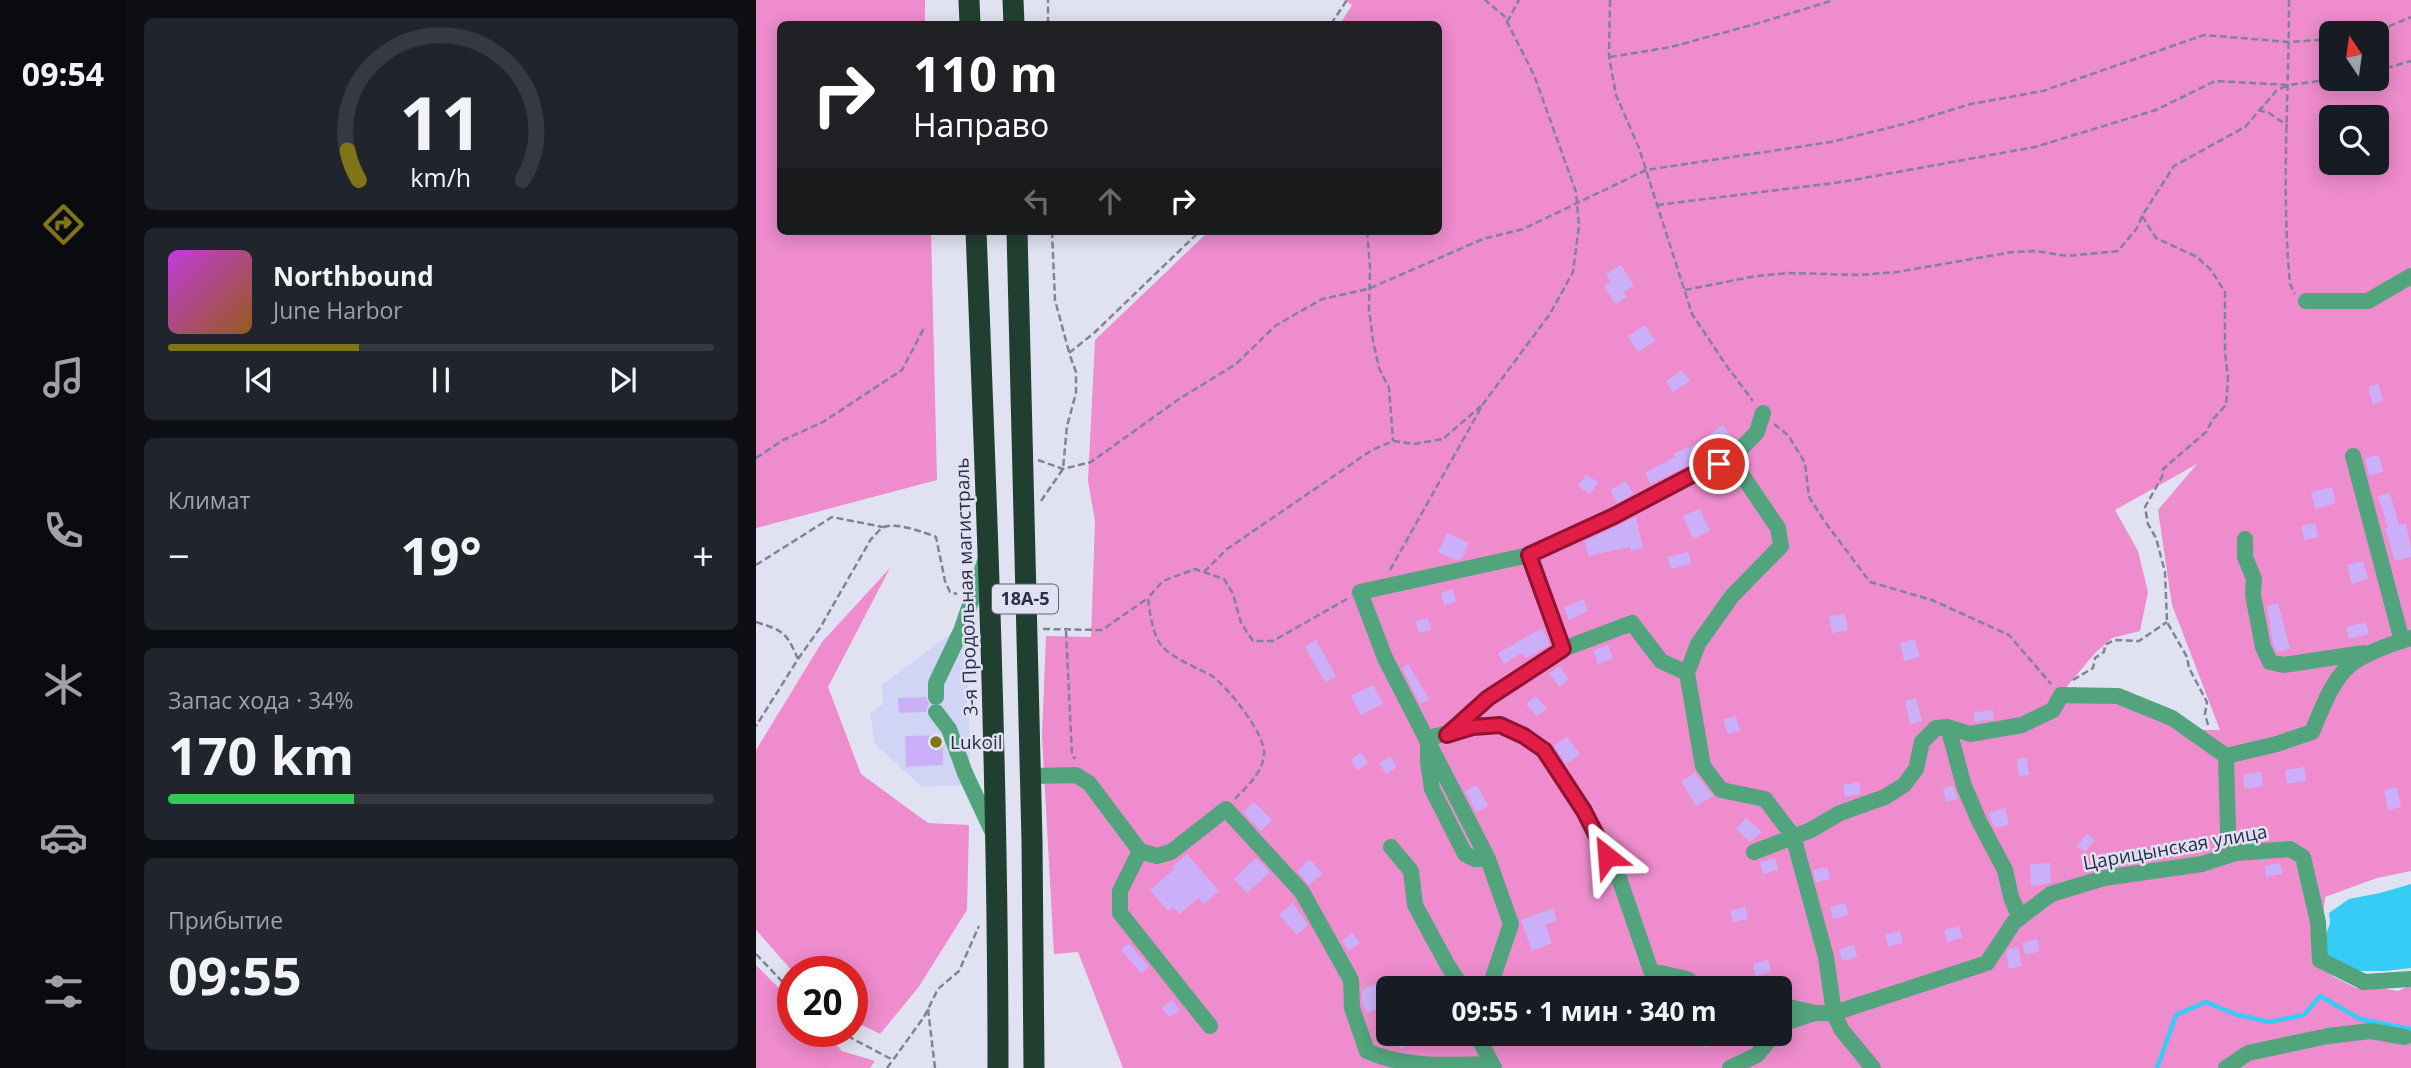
<!DOCTYPE html>
<html lang="ru">
<head>
<meta charset="utf-8">
<style>
	:root { --surface:#171b24; --page:#20242c; --text:#f1f3f6; --muted:#9ea1a6; --line:#363941; --accent:#817416 }
	body { margin:0; font-family:"Open Sans",sans-serif; background:var(--page); color:var(--text); height:100vh; display:flex; flex-direction:column; font-size:26px; white-space:nowrap }
	* { box-sizing:border-box; margin:0 }
	p { font-size:23px; color:var(--muted) }
	.icon { flex:none; width:38px; height:38px; fill:none; stroke:currentColor; stroke-width:2; stroke-linecap:round; stroke-linejoin:round }
	.map { position:relative; flex:1; overflow:hidden }
	.drawer { display:flex; flex-direction:column; gap:18px; padding:18px; background:#0d0f14; width:630px }
	.drawer>* { flex:none }
	.banner { position:absolute; left:21px; top:21px; width:665px; height:214px; border-radius:10px; box-shadow:0 4px 18px #0003; background:#202124; color:#fff; overflow:hidden }
	.needle { width:46px; rotate:347deg }
	.buttons { position:absolute; left:1563px; top:21px; display:grid; gap:14px }
	.buttons a { display:grid; place-items:center; width:70px; height:70px; border-radius:10px; background:var(--surface); box-shadow:0 4px 18px #0003; font-size:35px }
	.speed { position:absolute; left:21px; top:956px; display:flex; gap:14px; font-size:35px; font-weight:700; text-align:center }
	.speed>* { display:grid; place-content:center; width:91px; height:91px; border-radius:50%; background:var(--surface); box-shadow:0 4px 18px #0003; line-height:1 }
	.speed .limit { border:10px solid #d22; background:#fff; color:#111 }
	.pin { position:absolute; display:grid; place-items:center; width:60px; height:60px; color:#fff; margin:-30px; border:4px solid #fff; border-radius:50%; box-shadow:0 2px 7px #0007 }
	.me { position:absolute; width:77px; margin:-38px; rotate:332deg; stroke-linejoin:round; filter:drop-shadow(0 0 5px #0008) }
	.turn { display:flex; align-items:center; gap:24px; height:147px; padding:0 21px; font-size:32px }
	.turn .icon { width:91px; height:91px; stroke-width:2.5 }
	.turn b { display:block; font-size:49px; line-height:60px }
	.lanes { display:flex; align-items:center; height:66px; padding:0 21px; background:#0003; justify-content:center; gap:35px; direction:ltr }
	.lanes .off { opacity:.35 }
	.big { font-size:52px; font-weight:700; line-height:1.1 }
	.drawer .widget { flex:1; display:flex; flex-direction:column; justify-content:center; gap:10px; min-width:0; padding:0 24px; border-radius:10px; background:var(--page) }
	.drawer .dial { align-items:center; gap:0 }
	.dial svg { height:182px; overflow:visible; fill:none; stroke:var(--line); stroke-width:7; stroke-linecap:round; text-anchor:middle }
	.dial text { fill:var(--text); stroke:none }
	.song { display:flex; align-items:center; gap:21px }
	.cover { width:84px; height:84px; border-radius:10px; background:linear-gradient(135deg,hsl(290 70% 55%),hsl(30 70% 35%)) }
	.played { height:7px; border-radius:4px; background:linear-gradient(90deg,var(--accent) 35%,var(--line) 35%) }
	.keys { display:flex; justify-content:space-around; direction:ltr }
	.heat { display:flex; justify-content:space-between; align-items:center; font-size:38px; direction:ltr }
	.charge { height:10px; border-radius:5px; background:linear-gradient(90deg,#34c759 34%,var(--line) 0) }
	.trip { position:absolute; left:620px; top:976px; width:416px; height:70px; border-radius:10px; background:var(--surface); box-shadow:0 4px 18px #0003; font-weight:700; line-height:70px; text-align:center }
	main { display:flex; flex:1; min-height:0 }
	.tabs { display:flex; flex-direction:column; width:126px; justify-content:space-around; align-items:center; background:#090b0e; color:var(--muted) }
	.tabs .icon { width:49px; height:49px }
	.tabs .current { color:var(--accent) }
	.tabs b { font-size:32px; color:var(--text) }
	.map>svg:first-child { display:block }
	.built { fill:#d0d4f5 }
	.green { fill:#ee8ccd; fill-rule:evenodd }
	.water { fill:#36ccf5 }
	.lines { fill:none; stroke-linecap:round; stroke-linejoin:round }
	.stream { stroke:#36ccf5; stroke-width:4.5 }
	.building { fill:#cbb0f9 }
	.path { stroke:#808298; stroke-width:2.5; stroke-dasharray:7 3.5; stroke-linecap:butt }
	.minor { stroke:#52a47d; stroke-width:16 }
	.highway { stroke:#213f30; stroke-width:21 }
	.route-casing { stroke:#92132f; stroke-width:18 }
	.route { stroke:#e11d48; stroke-width:12 }
	.poi-dot { fill:#817416; stroke:#e0e2f1; stroke-width:2.5 }
	.labels { text-anchor:middle; stroke-width:5; stroke-linejoin:round; paint-order:stroke }
	.shield { fill:#e0e2f1; stroke:#61637c; stroke-width:2 }
	.shield-label { font-size:18px; font-weight:bold; fill:#2b2d4a }
	.street-label { font-size:19px; fill:#2b2d4a; stroke:#e0e2f1 }
	.poi-label { font-size:19px; fill:#2b2d4a; stroke:#e0e2f1; text-anchor:start }
</style>
</head>
<body>
<main>
<nav class="tabs">
<b>09:54</b>
<svg class="icon current" aria-label="directions" viewBox="0 0 24 24"><path d="M12 3l9 9-9 9-9-9zM9 14v-3h6M13 9l2 2-2 2"/></svg>
<svg class="icon" aria-label="music" viewBox="0 0 24 24"><path d="M9 18V5l10-2v13"/><circle cx="6" cy="18" r="3"/><circle cx="16" cy="16" r="3"/></svg>
<svg class="icon" aria-label="phone" viewBox="0 0 24 24"><path d="M5 4h4l2 5-3 2q2 4 5 5l2-3 5 2v4C11 20 4 13 5 4z"/></svg>
<svg class="icon" aria-label="climate" viewBox="0 0 24 24"><path d="M12 3v18M4 7l16 10M4 17L20 7"/></svg>
<svg class="icon" aria-label="car" viewBox="0 0 24 24"><path d="M5 17H2v-5l4-1 3-4h7l3 4 3 1v5h-3M9 17h6M6 11h13"/><circle cx="7" cy="17" r="2"/><circle cx="17" cy="17" r="2"/></svg>
<svg class="icon" aria-label="filters" viewBox="0 0 24 24"><path d="M4 7h16M4 17h16"/><circle cx="9" cy="7" r="2"/><circle cx="15" cy="17" r="2"/></svg>
</nav>
<section class="drawer">
<div class="widget dial"><svg viewBox="0 0 100 80">
<path d="M14 69A42 42 0 1 1 86 69"/>
<path d="M14 69A42 42 0 0 1 9 56" stroke="#817416"/>
<text x="50" y="56" font-size="32" font-weight="700">11</text>
<text x="50" y="72" font-size="11">km/h</text>
</svg></div>
<div class="widget">
<div class="song"><i class="cover"></i><div><b>Northbound</b><p>June Harbor</p></div></div>
<div class="played"></div>
<div class="keys"><svg class="icon" aria-label="previous" viewBox="0 0 24 24"><path d="M18 5L8 12l10 7zM5 5v14"/></svg><svg class="icon" aria-label="pause" viewBox="0 0 24 24"><path d="M8 5v14M16 5v14"/></svg><svg class="icon" aria-label="next" viewBox="0 0 24 24"><path d="M6 5l10 7-10 7zM19 5v14"/></svg></div>
</div>
<div class="widget"><p>Климат</p>
<div class="heat"><a>−</a><b class="big">19°</b><a>+</a></div>
</div>
<div class="widget"><p>Запас хода · 34%</p><b class="big">170 km</b><div class="charge"></div></div>
<div class="widget"><p>Прибытие</p><b class="big">09:55</b></div>
</section>
<div class="map">
<svg width="1655" height="1068" viewBox="0 0 1655 1068">
	<rect width="100%" height="100%" fill="#e0e2f1"/>
	<!-- built -->
	<path class="built" d="M210,605L214,759L208,785L166,787L119,744L114,713L127,704L126,685L194,634Z"/>
	<!-- green -->
	<path class="green" d="M0,0H169V24H24V231H175L181,480L0,528Z
		M588,0H1655V871L1621,878L1569,897L1566,926L1576,976L1600,988L1617,987L1642,991L1655,985V1068H367L322,952L298,954L286,736L290,636L335,637L339,521L332,481L339,340L453,231H682V24H584L596,5ZM1575,33H1620V79H1575ZM1575,117H1620V163H1575ZM1441,464L1402,510L1416,605L1464,730H1446L1372,691L1308,690L1339,653L1356,638L1384,631L1392,592L1382,551L1359,510ZM632,989H1024V1034H632Z
		M134,568L72,687L105,774L172,823L213,825L211,910L162,988L124,1034L96,1020V971L37,972L0,930V750L66,642Z
		M0,965L37,1002V1031H66L86,1051L119,1061L114,1068H0Z"/>
	<!-- water -->
	<path class="water" d="M1655,884V968L1629,971H1595L1572,956L1567,944L1574,923L1573,913L1593,899L1624,893Z"/>
	<g class="lines">
		<!-- stream -->
		<path class="stream" d="M1401,1068L1420,1015L1450,1002L1479,1014L1513,1022L1548,1015L1564,996L1604,1019L1655,1029"/>
	</g>
	<!-- building -->
	<path class="building" d="M865,265L878,286L868,292L871,297L859,304L848,286L855,282L850,274Z
		M889,325L899,341L882,352L872,336Z
		M926,370L934,381L917,392L910,381Z
		M1622,384L1627,401L1617,404L1612,387Z
		M967,425L978,440L956,455L955,454L895,484L889,473L919,457L917,454L931,447L932,449Z
		M1623,455L1627,472L1613,475L1609,458Z
		M830,475L842,482L834,494L822,486Z
		M870,481L877,494L861,503L854,490Z
		M1576,487L1580,503L1559,509L1555,492Z
		M1634,493L1643,525L1650,523L1655,550V557L1639,561L1629,528H1632L1622,496Z
		M944,509L954,531L937,539L927,516Z
		M880,517L887,548L875,551L874,547L832,556L829,541Z
		M1559,523L1562,537L1548,540L1545,526Z
		M691,533L713,543L706,559L700,560L682,552Z
		M932,552L935,564L915,569L911,557Z
		M1607,561L1612,579L1596,584L1591,565Z
		M697,589L700,602L688,605L685,593Z
		M827,599L832,611L813,620L808,608Z
		M1522,603L1534,649L1521,652L1517,644L1511,606Z
		M1089,614L1092,630L1076,633L1073,616Z
		M672,618L675,630L663,633L660,621Z
		M1610,622L1613,634L1593,639L1590,627Z
		M786,628L794,645L770,658L766,653L748,664L742,653Z
		M1159,639L1164,657L1148,661L1144,643Z
		M560,640L580,676L569,682L549,647Z
		M852,645L857,658L842,664L837,650Z
		M652,664L673,699L664,704L646,668Z
		M803,666L813,679L804,687L793,674Z
		M617,685L627,704L605,715L595,696Z
		M780,696L791,709L781,716L770,704Z
		M170,697L173,704L170,712L143,713L142,698Z
		M1160,698L1166,721L1154,724L1149,701Z
		M1237,710V719L1218,722V712Z
		M980,716L984,731L972,734L967,719Z
		M184,735L187,742V765L150,767L149,736Z
		M811,737L824,754L810,764L798,746Z
		M605,752L612,763L601,770L595,760Z
		M634,756L641,767L630,774L623,763Z
		M1271,758L1273,775L1263,776L1261,759Z
		M1548,767L1550,781L1531,784L1529,770Z
		M1505,772L1507,786L1489,789L1487,775Z
		M939,773L957,796L940,806L925,781Z
		M1103,782L1105,794L1089,797L1087,785Z
		M721,785L732,806L720,812L709,791Z
		M1197,786L1202,799L1190,802L1187,788Z
		M1641,787L1645,807L1632,810L1628,790Z
		M498,802L516,820L505,831L487,812Z
		M1249,808L1253,825L1239,828L1232,813Z
		M990,818L1006,832L994,842L980,829Z
		M1331,834L1339,840L1329,852L1321,846Z
		M431,854L463,891L448,904L443,898L423,914L417,907L412,911L394,890L418,869L416,867Z
		M500,858L514,872L491,893L478,879Z
		M1019,858L1022,870L1007,874L1004,862Z
		M554,859L566,874L553,885L541,871Z
		M1294,863L1295,883L1275,886L1274,864Z
		M1524,863L1526,874L1510,877L1509,866Z
		M1071,867L1074,879L1060,882L1057,870Z
		M537,903L552,925L541,935L523,915Z
		M1089,903L1092,915L1077,919L1074,907Z
		M989,907L992,919L977,922L974,911Z
		M797,908L801,920L789,925L796,943L776,951L765,920Z
		M1203,926L1206,938L1191,942L1188,930Z
		M1144,931L1147,943L1132,947L1129,935Z
		M596,933L604,943L593,951L586,941Z
		M1281,939L1284,951L1269,955L1266,943Z
		M373,943L393,967L385,973L365,950Z
		M1098,945L1101,957L1086,961L1083,949Z
		M1262,947L1266,966L1253,969L1250,953L1253,949Z
		M1012,960L1015,972L1000,976L997,964Z
		M620,984L629,1005L611,1013L606,1002V990Z
		M416,1000L424,1010L413,1017L406,1008Z
		M638,1034H677L645,1049Z
		M945,1034H962L965,1043L949,1048Z"/>
	<g class="lines">
		<!-- path -->
		<path class="path" d="M854,0L853,57L860,95L883,148L936,314L970,365L997,401
			M1533,0C1533,95 1525,189 1534,284L1539,294
			M751,22L763,0
			M292,24V0
			M575,24L591,0
			M1602,33L1629,28L1655,17
			M854,57L915,47L1003,23L1078,0
			M1620,71L1655,61
			M1502,110L1513,113L1532,126
			M901,205L1086,182L1279,147L1400,110L1459,81L1533,85L1578,79
			M296,231L299,300L313,352
			M611,231L614,267L613,309L617,341L623,368L633,388L637,441
			M929,290L1000,276L1033,273L1102,275L1141,272L1256,252L1279,251L1312,256L1362,251L1381,228L1386,216
			M1018,424L1032,435L1049,463L1053,497L1069,522L1114,582L1176,600L1253,635L1295,684
			M0,458L27,440L67,422L146,370L169,326
			M282,460L307,469L335,462L423,399L480,364L519,326L566,299L612,289L727,239L767,229L890,170L1075,142L1152,123L1215,104L1287,91L1448,35L1533,42L1575,39
			M285,501L307,469L311,426L320,393V372L313,353L338,333L444,231
			M0,565L76,517L127,527
			M634,570L727,404L794,314L817,272L823,226L820,192L778,75L748,16L729,0
			M448,572L471,549L616,450L637,441L658,444L687,439L725,406
			M0,622C28,631 30,632 42,659L0,726
			M287,629L346,630L392,598
			M310,631L316,754L319,759
			M42,659L64,628L115,539C119,536 123,529 128,527C139,522 168,532 180,537L189,581L194,592L201,594
			M1317,680L1337,668L1339,658L1348,652L1349,645L1358,640L1383,641L1411,622
			M1452,725L1449,714L1451,702L1433,668L1431,657L1411,622L1409,572L1400,538L1392,524L1389,507L1406,477L1407,469L1450,432L1457,419L1470,405L1472,379L1469,352V292L1455,270L1441,257L1400,238L1386,216L1418,166L1489,127L1521,90L1533,85
			M479,799C491,786 506,774 508,755C511,736 472,687 456,676C442,668 414,657 405,645C396,632 394,613 392,598L407,581L439,569L468,579L477,594L485,623L497,641H517L591,599
			M0,954L37,993
			M172,1009L179,1068
			M82,1031L137,1060L168,1017L182,989L203,971L223,926
			M131,1068L137,1060"/>
		<!-- minor -->
		<path class="minor" d="M1550,301H1612L1655,276
			M1597,456L1646,641
			M984,472L982,452L1001,432L1007,413
			M1489,539V557L1498,579L1497,595L1507,647L1514,662L1528,665L1608,653
			M773,555L807,649
			M180,697V683L205,631L229,561
			M180,712L193,729L209,773L237,833
			M1192,727L1208,786L1223,821L1249,870L1255,897L1264,918
			M696,731L732,698L807,649L876,623L905,661L931,673
			M1470,756L1472,832L1480,853
			M274,776L320,775L333,783L384,851
			M635,847L655,871L659,905L691,964L707,989
			M998,852L1055,830L1084,813L1129,797L1148,785L1160,769L1166,742L1180,728L1192,727L1214,734L1266,725L1297,710L1305,695L1362,696L1416,718L1470,756L1521,744L1556,732C1565,711 1576,680 1594,665C1611,652 1635,644 1655,638
			M732,859H719L709,854L676,789L672,761V738L717,727L745,725L768,736L788,750L828,812L863,878L895,971L931,979L943,989
			M730,989L736,980L755,924L732,859L629,658L604,592L773,555L858,516L936,475L963,464L984,472L1022,528L1025,546L976,596L942,644L931,673L947,766L965,790L1009,799L1037,836L1070,957L1078,1013H1059L1026,1024L1024,1027
			M1024,1005L1059,1013
			M454,1026L364,913V891L384,851L401,856L415,852L470,809L546,892L595,980L596,1008L611,1051C648,1068 694,1065 736,1064
			M723,1034L724,1041L738,1068
			M974,1068L1001,1055L1018,1034
			M1117,1068L1085,1029L1078,1013L1231,963L1258,922L1295,894L1348,878L1446,864L1480,853L1534,849L1547,857L1562,922L1564,960L1608,982L1655,979
			M1470,1068L1492,1053L1572,1036L1615,1031L1649,1037"/>
		<!-- highway -->
		<path class="highway" d="M213,0L214,24
			M257,0L258,24
			M220,231C231,510 242,789 242,1068
			M261,231L276,841L278,1068"/>
	</g>
	<g class="lines">
		<defs>
			<path id="route" d="M851,856L828,811L788,750L768,736L744,725L717,727L691,735L732,698L807,649L773,555L858,516L936,475L963,464"/>
		</defs>
		<!-- route casing -->
		<use href="#route" class="route-casing"/>
		<!-- route -->
		<use href="#route" class="route"/>
	</g>
	<!-- markers -->
	<circle class="poi-dot" cx="180" cy="742" r="7"/>
	<g class="labels">
		<!-- shield labels -->
		<rect class="shield" x="236" y="584.5" width="66" height="29" rx="5"/>
		<g class="shield-label">
			<text x="269" y="605">18А-5</text>
		</g>
		<!-- street labels -->
		<g class="street-label">
			<text transform="translate(210 587) rotate(-92)" y="7">3-я Продольная магистраль</text>
			<text transform="translate(1419 847) rotate(-10)" y="7">Царицынская улица</text>
		</g>
		<!-- poi labels -->
		<g class="poi-label">
			<text x="194" y="749">Lukoil</text>
		</g>
	</g>
</svg>
<div class="buttons">
<a><svg class="needle" viewBox="-14 -14 28 28"><path d="M0-13l5 13h-10z" fill="#e53935"/><path d="M0 13l5-13h-10z" fill="#9ea1a6"/></svg></a>
<a><svg class="icon" aria-label="search" viewBox="0 0 24 24"><circle cx="10" cy="10" r="6"/><path d="M15 15l6 6"/></svg></a>
</div>
<div class="speed"><div class="limit">20</div></div>
<div class="pin" style="left:963px;top:464px;background:#d93025"><svg class="icon" aria-label="arrive" viewBox="0 0 24 24"><path d="M6 21V4h12l-3 4 3 4H6"/></svg></div>
<svg class="me" style="left:851px;top:856px" viewBox="-20 -20 40 40"><path d="M0-17L14 15 0 8-14 15z" fill="#e11d48" stroke="#fff" stroke-width="4"/></svg>
<div class="trip">09:55 · 1 мин · 340 m</div>
<div class="banner">
<div class="turn"><svg class="icon" aria-label="right" viewBox="0 0 24 24"><path d="M7 20v-9h11M14 6l5 5-5 5"/></svg><div><b>110 m</b>Направо</div></div>
<div class="lanes"><svg class="icon off" aria-label="left" viewBox="0 0 24 24"><path d="M17 20v-9H6M10 6l-5 5 5 5"/></svg><svg class="icon off" aria-label="ahead" viewBox="0 0 24 24"><path d="M12 20V5M6 11l6-6 6 6"/></svg><svg class="icon" aria-label="right" viewBox="0 0 24 24"><path d="M7 20v-9h11M14 6l5 5-5 5"/></svg></div>
</div>
</div>
</main>
</body>
</html>
